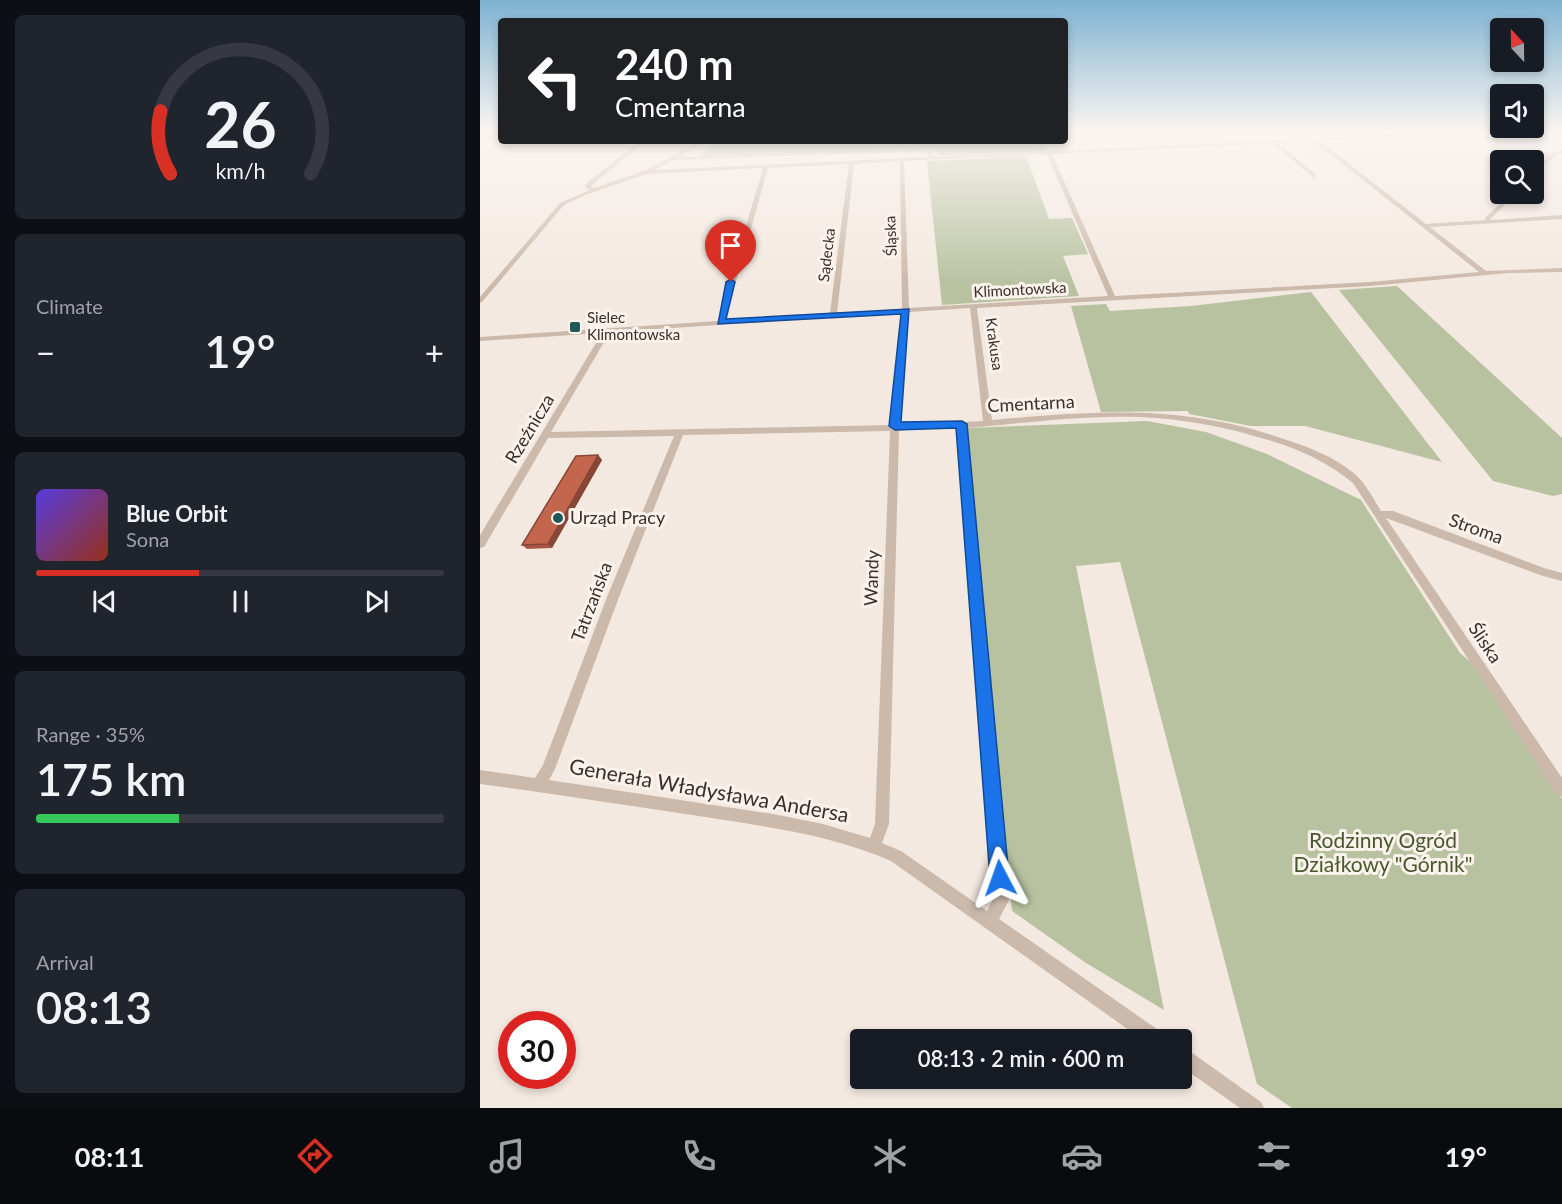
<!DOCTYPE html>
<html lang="en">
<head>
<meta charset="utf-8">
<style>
	:root { --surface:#171b24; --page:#20242c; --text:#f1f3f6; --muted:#9ea1a6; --line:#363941; --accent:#d93025 }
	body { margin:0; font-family:Lato,sans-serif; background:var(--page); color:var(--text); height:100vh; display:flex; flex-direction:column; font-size:22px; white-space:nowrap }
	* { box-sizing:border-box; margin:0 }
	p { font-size:20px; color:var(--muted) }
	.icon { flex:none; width:33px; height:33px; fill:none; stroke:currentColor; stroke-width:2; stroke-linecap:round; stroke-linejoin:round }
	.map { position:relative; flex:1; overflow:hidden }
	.panel { display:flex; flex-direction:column; gap:15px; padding:15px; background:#0d0f14; width:480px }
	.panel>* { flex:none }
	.guide { position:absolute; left:18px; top:18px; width:570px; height:126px; border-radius:6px; box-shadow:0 3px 9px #0003; background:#202124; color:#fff; overflow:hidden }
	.needle { width:39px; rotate:338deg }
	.fabs { position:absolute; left:1010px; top:18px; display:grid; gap:12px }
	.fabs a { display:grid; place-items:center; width:54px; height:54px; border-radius:6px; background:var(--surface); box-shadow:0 3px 9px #0003; font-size:30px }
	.speed { position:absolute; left:18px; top:1011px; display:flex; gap:12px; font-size:30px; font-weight:700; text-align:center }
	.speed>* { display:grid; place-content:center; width:78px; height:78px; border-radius:50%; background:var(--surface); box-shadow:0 3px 9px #0003; line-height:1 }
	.speed .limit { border:9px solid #d22; background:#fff; color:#111 }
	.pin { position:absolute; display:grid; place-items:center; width:51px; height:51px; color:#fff; margin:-62px -26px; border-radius:50% 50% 50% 0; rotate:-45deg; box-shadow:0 0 6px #0007 }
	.pin .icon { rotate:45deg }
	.me { position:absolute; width:66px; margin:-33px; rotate:356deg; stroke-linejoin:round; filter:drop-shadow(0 0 4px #0008) }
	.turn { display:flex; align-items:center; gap:21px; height:126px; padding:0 18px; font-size:27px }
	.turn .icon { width:78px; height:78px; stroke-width:2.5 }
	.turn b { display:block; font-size:42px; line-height:51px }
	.big { font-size:45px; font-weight:600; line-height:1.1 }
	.panel .card { flex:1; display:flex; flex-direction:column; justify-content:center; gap:9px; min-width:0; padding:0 21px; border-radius:9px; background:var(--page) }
	.panel .dial { align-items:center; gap:0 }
	.dial svg { height:156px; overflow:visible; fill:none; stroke:var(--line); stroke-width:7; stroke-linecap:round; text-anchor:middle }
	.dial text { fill:var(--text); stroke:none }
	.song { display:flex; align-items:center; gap:18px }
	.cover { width:72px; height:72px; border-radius:9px; background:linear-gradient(135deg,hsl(250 70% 55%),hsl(10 70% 35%)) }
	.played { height:6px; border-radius:3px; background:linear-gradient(90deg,var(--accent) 40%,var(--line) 40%) }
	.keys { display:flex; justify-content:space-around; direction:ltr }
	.heat { display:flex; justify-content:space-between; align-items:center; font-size:33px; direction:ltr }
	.charge { height:9px; border-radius:4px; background:linear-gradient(90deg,#34c759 35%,var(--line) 0) }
	.trip { position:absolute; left:370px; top:1029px; width:342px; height:60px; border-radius:6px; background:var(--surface); box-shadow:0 3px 9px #0003; font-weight:600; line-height:60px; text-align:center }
	.tabs { display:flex; height:96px; justify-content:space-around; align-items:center; background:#090b0e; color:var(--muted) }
	.tabs .icon { width:42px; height:42px }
	.tabs .current { color:var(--accent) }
	.tabs b { font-size:27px; color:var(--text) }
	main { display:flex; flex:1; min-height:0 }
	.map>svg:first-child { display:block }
	.green { fill:#b8c2a0 }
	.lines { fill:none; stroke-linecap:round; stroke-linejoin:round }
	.street { fill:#cbb9ab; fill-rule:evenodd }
	.wall { fill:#a85842 }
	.shaded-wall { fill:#884736 }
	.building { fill:#c3664d; stroke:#884736; stroke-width:1.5 }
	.route { fill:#1a73e8; stroke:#114b97; stroke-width:1.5 }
	.poi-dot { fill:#20585a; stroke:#faf3ec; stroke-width:2 }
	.labels { text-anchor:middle; stroke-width:6; stroke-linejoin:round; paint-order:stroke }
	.far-street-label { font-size:15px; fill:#392e2a; stroke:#faf3ec }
	.far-poi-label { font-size:15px; fill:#392e2a; stroke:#faf3ec; text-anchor:start }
	.street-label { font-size:18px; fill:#392e2a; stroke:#faf3ec }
	.poi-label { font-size:18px; fill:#392e2a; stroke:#faf3ec; text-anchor:start }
	.near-street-label { font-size:21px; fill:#392e2a; stroke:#faf3ec }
	.near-park-label { font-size:21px; fill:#49572e; stroke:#faf3ec }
</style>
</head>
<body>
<main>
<section class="panel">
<div class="card dial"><svg viewBox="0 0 100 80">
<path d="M14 69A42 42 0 1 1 86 69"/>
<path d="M14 69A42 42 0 0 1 9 37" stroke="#d93025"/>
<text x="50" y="56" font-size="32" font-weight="700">26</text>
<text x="50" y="72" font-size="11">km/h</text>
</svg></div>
<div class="card"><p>Climate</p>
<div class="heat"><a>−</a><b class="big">19°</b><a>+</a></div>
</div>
<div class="card">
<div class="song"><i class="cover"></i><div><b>Blue Orbit</b><p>Sona</p></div></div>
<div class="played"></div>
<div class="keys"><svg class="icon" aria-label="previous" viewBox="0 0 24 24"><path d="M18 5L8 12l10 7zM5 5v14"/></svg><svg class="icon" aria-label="pause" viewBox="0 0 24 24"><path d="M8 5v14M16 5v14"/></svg><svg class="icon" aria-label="next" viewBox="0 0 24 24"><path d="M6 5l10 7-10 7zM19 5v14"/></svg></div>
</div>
<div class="card"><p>Range · 35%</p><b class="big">175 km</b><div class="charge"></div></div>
<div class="card"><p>Arrival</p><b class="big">08:13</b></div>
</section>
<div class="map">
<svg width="1082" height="1108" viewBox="0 0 1082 1108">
	<rect width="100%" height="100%" fill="#f3e9e0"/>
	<!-- green -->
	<path class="green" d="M236,141H561L568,151L463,156L455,152L453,148L218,158Z
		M546,156L569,219L592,218L608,254L583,256L599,296L462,305L447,161Z
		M917,286L1082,438V494L1073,496L1013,481L859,290Z
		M831,292L962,462L825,426H771L709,414L708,411L621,412L591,306L626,304L630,311L711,306Z
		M667,421L726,432L787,454L881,500L980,653L993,664L1082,799V1108H812L777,1084L640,562L596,566L684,1010L606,963L532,911L500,606L486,432L488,428Z"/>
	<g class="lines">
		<!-- street -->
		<path class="street" d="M1023,130H1046L840,141L946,224L1005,220V218L1030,194H1036L1010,219L1012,220L1082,215V219L950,227L1006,271L1082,268V272L1028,273L890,286L497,308L512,420C616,411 700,404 801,438C828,447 857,457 878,477C887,486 894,500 901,511H913L1064,568L1082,573V581L1063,576L906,518L1082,778V797L1077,795L873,483C844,459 810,445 774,436C737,425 700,419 661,417C603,415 545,423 487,428L529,900L519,919L684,1034L686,1040H663L411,861C352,835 289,827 225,817C150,806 75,794 0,784V770L55,778L63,765L127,597L194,436L68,438L4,547L0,548V535L122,333L0,341V337L238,321L283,168L166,174L105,195L84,205L2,302L0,303V297L80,203L110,190L105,187L108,182L160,141H165L111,186L114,188L169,169L220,141H225L197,157L444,149L451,150L454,157ZM834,141L999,272L890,282L635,296L572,154L793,143L834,178L836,175L798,143ZM444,151L447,152L449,157L175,170L192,160ZM567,154L628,296L429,308L424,161ZM420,161L422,309L357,313L374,164ZM369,164L350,313L245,320L288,168ZM490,308L503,421L419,425L429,312ZM422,313L411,425L71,432L130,332ZM478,428L513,899L507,911L421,851L402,843L409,824L419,430ZM410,431L395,824L390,838L343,824L293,814L69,780L75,769L139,597L203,435Z
			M1069,130H1074L1082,133V136Z
			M21,135V137L0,139V137Z
			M1082,150V153L1076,155L1053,176V171L1072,153Z
			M702,1047L708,1050L781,1102L784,1108H760L702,1067Z"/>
	</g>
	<!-- wall -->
	<path class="wall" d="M118,455L122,460L72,548L47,549L42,545Z"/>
	<!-- shaded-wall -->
	<path class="shaded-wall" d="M118,455L122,460L72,548L68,544Z"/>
	<!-- building -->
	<path class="building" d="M118,455L68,544L42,545L96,456Z"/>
	<!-- sky -->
	<linearGradient id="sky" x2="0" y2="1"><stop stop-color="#7eb2d1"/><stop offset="0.46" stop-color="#faf5f1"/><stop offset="1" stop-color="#faf5f1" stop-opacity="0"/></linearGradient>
	<rect width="1082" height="285" fill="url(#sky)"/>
	<!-- route -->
	<path class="route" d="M251,279L255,282L246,319L429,309L421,422L482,421L487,424L529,878L527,885L520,888L513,885L510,878L476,428L415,430L409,426L421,314L238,324L246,282Z"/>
	<!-- markers -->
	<g class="poi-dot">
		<rect x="89" y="321" width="12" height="12" rx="3"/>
		<circle cx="78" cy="518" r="6"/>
	</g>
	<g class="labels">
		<!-- far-street labels -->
		<g class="far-street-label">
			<text transform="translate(411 236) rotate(-92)" y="5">Śląska</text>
			<text transform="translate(347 255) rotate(-83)" y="5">Sądecka</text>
			<text transform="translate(540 290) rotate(-3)" y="5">Klimontowska</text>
			<text transform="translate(514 344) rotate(82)" y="5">Krakusa</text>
		</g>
		<!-- far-poi labels -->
		<g class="far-poi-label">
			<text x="107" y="323">Sielec<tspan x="107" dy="17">Klimontowska</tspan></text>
		</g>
		<!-- street labels -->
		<g class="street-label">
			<text transform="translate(551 404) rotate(-3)" y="6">Cmentarna</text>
			<text transform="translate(50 429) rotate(-59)" y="6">Rzeźnicza</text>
			<text transform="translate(996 529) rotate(20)" y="6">Stroma</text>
			<text transform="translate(392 578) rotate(-88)" y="6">Wandy</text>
			<text transform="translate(112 602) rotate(-69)" y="6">Tatrzańska</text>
			<text transform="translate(1005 643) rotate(56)" y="6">Śliska</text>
		</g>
		<!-- poi labels -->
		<g class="poi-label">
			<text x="90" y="524">Urząd Pracy</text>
		</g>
		<!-- near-street labels -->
		<g class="near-street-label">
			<text transform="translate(229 791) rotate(10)" y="7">Generała Władysława Andersa</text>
		</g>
		<!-- near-park labels -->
		<g class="near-park-label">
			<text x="903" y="848">Rodzinny Ogród<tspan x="903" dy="24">Działkowy "Górnik"</tspan></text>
		</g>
	</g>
</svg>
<div class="fabs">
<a><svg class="needle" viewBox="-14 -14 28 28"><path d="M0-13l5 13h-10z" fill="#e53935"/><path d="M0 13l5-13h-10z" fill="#9ea1a6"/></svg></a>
<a><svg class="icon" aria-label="sound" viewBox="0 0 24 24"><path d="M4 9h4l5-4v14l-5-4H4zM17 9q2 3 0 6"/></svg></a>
<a><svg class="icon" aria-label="search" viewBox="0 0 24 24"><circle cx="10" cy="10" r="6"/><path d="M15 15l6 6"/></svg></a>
</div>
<div class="speed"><div class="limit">30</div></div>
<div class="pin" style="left:251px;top:282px;background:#d93025"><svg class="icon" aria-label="arrive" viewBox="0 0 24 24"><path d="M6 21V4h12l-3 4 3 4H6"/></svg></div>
<svg class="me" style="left:520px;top:878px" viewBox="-20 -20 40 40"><path d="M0-17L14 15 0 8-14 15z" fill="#1a73e8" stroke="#fff" stroke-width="4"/></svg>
<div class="trip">08:13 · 2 min · 600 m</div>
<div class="guide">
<div class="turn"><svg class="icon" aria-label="left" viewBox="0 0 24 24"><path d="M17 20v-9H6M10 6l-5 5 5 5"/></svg><div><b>240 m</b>Cmentarna</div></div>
</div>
</div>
</main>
<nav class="tabs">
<b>08:11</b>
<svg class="icon current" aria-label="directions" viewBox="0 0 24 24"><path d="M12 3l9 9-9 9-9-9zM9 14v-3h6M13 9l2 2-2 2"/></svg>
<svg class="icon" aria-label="music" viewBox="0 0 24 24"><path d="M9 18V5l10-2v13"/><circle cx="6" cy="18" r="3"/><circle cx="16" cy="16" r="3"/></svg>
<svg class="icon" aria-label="phone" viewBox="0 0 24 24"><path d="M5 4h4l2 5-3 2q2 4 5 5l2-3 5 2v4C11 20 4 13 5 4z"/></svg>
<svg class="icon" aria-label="climate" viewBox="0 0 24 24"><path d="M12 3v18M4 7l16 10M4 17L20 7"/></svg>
<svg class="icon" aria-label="car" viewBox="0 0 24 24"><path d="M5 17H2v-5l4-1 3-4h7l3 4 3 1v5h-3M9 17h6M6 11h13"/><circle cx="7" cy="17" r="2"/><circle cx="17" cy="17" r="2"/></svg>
<svg class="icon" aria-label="filters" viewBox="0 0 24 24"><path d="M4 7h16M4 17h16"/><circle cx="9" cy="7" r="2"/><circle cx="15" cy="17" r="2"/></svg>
<b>19°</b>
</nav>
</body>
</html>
